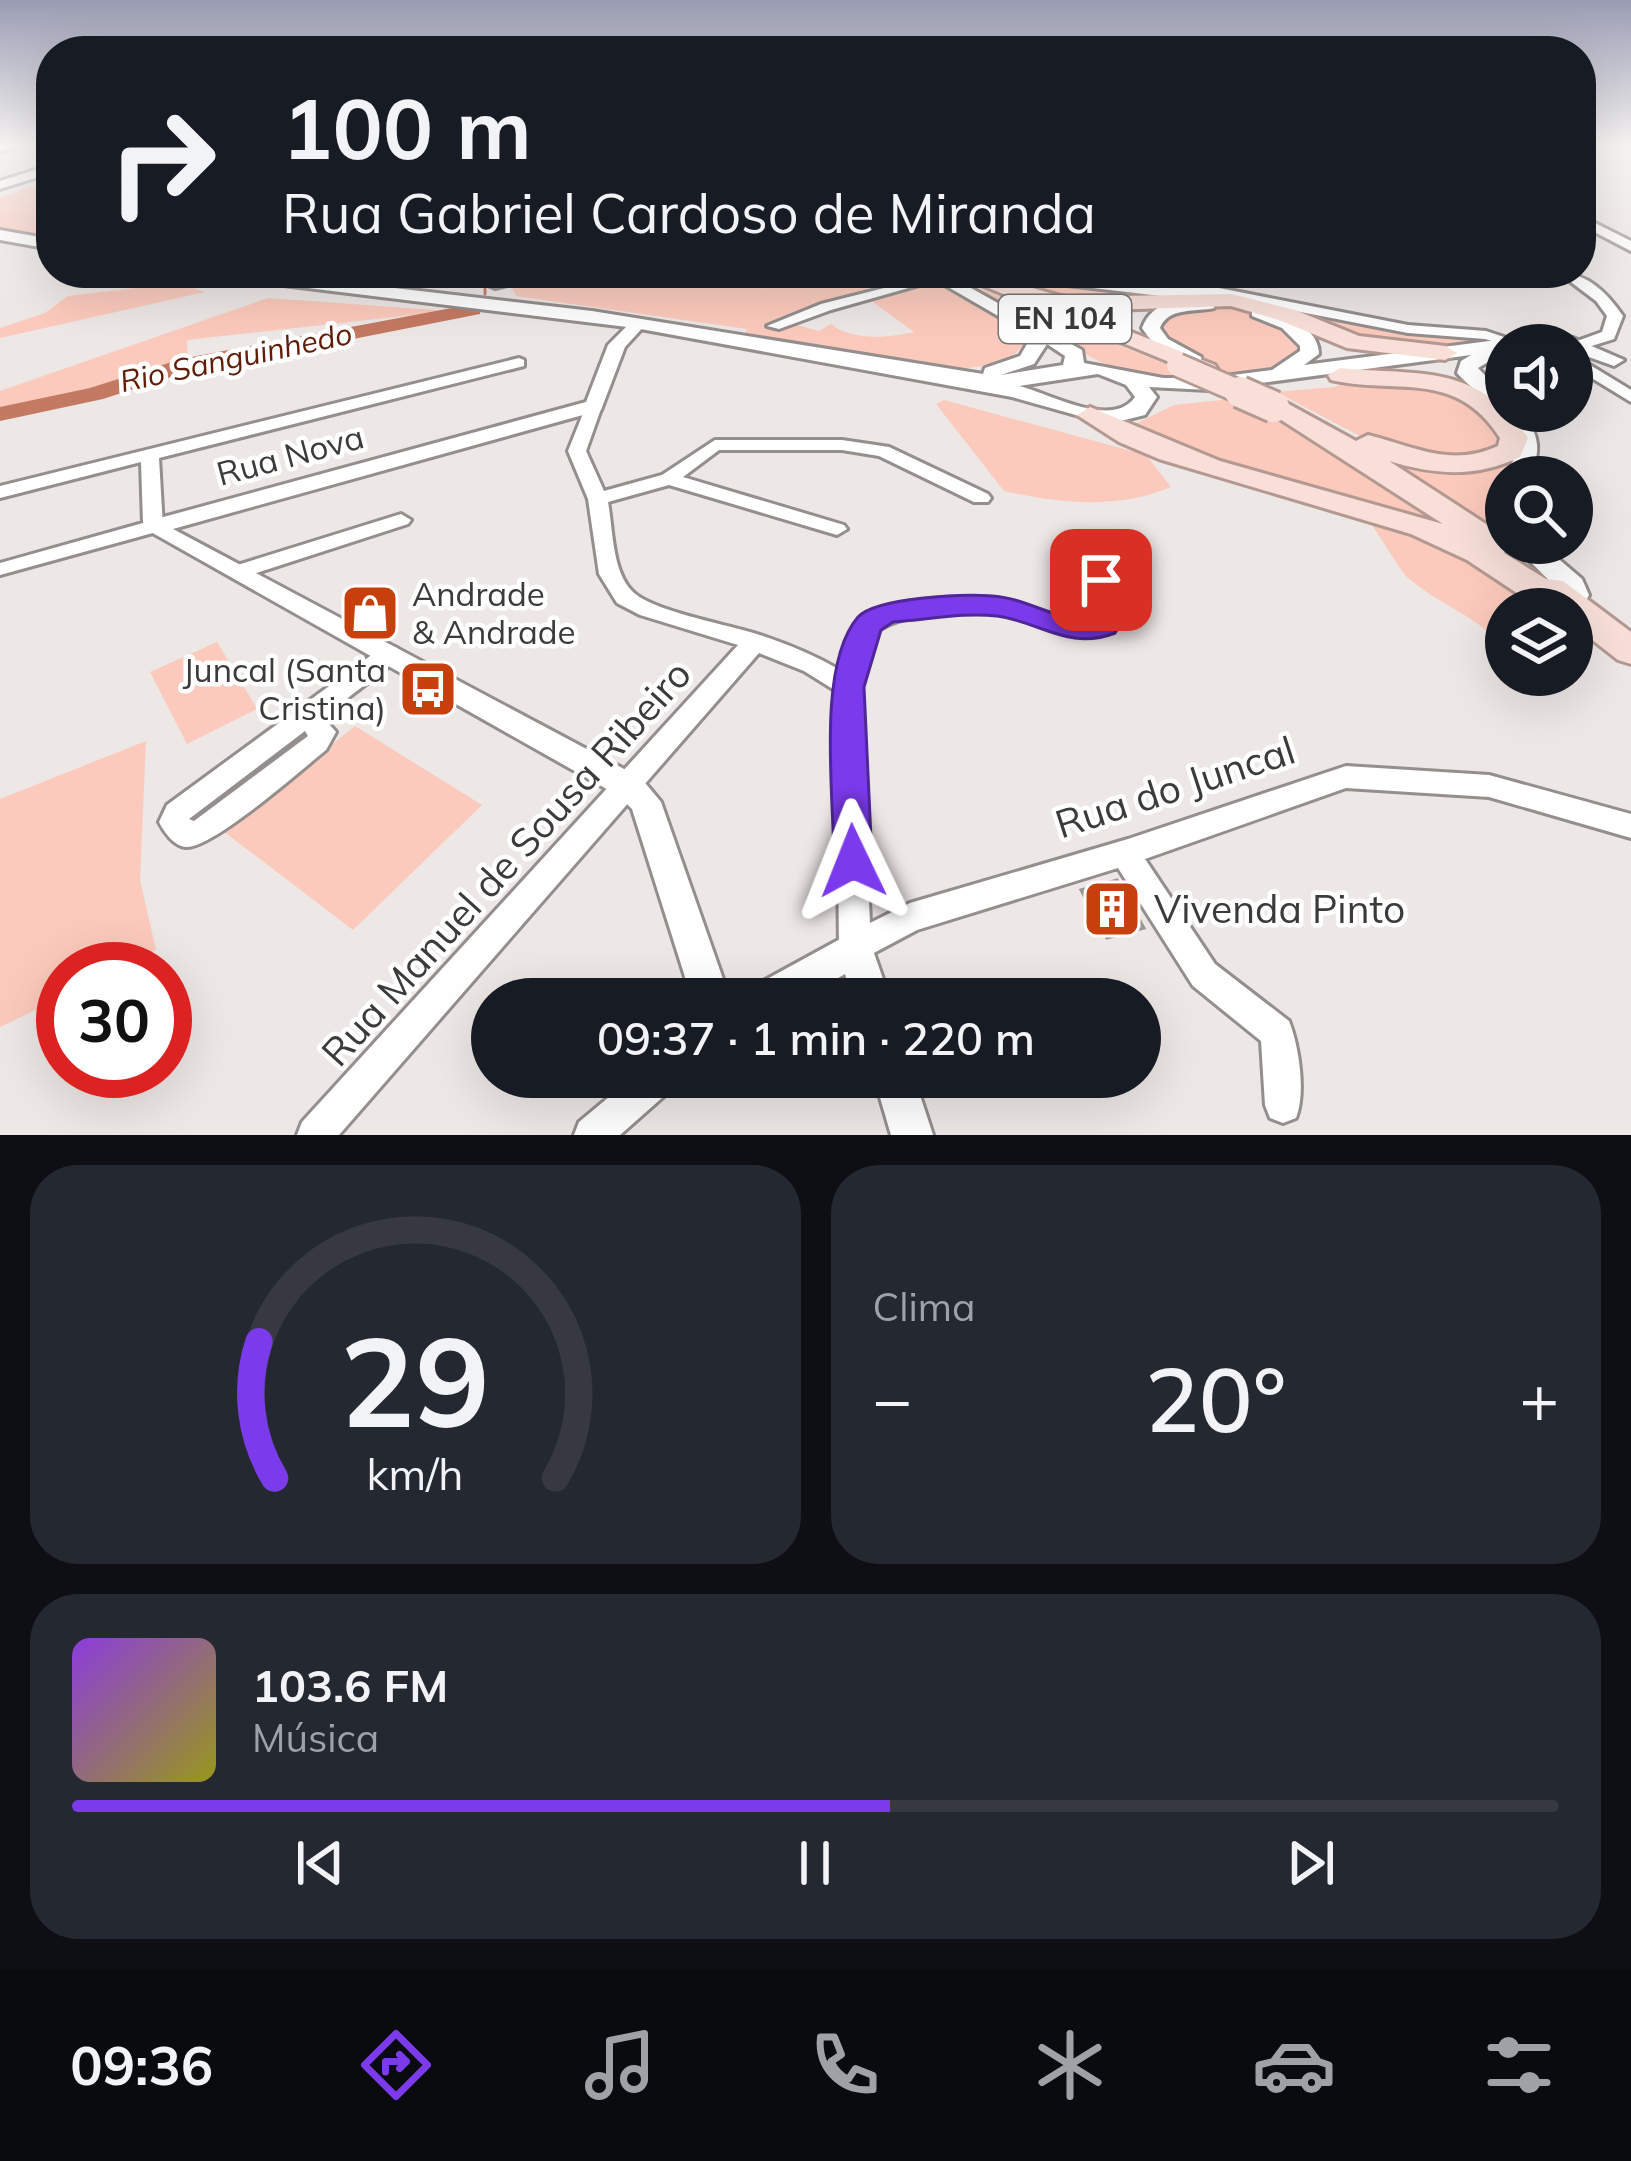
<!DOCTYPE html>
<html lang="pt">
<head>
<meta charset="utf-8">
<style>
	:root { --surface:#171b24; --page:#242831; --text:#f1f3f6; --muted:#9ea1a6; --line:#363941; --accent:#7c3aed }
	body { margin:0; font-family:Mulish,sans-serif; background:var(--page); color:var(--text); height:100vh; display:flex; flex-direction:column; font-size:45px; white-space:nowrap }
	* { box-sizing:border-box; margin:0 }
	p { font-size:39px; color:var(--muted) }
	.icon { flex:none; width:66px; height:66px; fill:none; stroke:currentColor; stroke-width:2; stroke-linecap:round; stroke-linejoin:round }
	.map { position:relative; height:1135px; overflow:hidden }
	.drawer { display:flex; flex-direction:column; gap:30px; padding:30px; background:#0d0f14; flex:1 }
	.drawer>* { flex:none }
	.top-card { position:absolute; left:36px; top:36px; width:1560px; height:252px; border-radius:48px; box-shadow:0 12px 48px #0002; background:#171b24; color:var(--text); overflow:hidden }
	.buttons { position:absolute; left:1485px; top:324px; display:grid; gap:24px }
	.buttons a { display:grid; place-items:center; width:108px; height:108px; border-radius:50%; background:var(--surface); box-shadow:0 12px 48px #0002; font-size:60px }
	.speed { position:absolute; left:36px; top:942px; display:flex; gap:24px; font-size:60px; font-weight:700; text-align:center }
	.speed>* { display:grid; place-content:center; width:156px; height:156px; border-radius:50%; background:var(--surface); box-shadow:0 12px 48px #0002; line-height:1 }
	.speed .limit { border:18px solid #d22; background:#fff; color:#111 }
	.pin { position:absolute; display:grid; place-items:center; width:102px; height:102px; color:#fff; margin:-51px; border-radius:24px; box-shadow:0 6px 18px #0006 }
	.me { position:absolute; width:132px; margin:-66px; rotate:358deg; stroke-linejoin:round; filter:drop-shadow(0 0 9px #0008) }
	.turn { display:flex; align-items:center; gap:42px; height:252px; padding:0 48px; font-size:54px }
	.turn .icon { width:156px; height:156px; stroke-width:2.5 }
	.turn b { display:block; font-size:84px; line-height:102px }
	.big { font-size:90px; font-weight:600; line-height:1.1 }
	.drawer .widget { flex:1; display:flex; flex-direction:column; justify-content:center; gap:18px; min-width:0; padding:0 42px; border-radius:48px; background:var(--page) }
	.drawer .dial { align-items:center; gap:0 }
	.dial svg { height:312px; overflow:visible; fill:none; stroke:var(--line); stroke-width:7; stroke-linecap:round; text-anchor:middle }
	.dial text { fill:var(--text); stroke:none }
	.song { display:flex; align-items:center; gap:36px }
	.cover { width:144px; height:144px; border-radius:18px; background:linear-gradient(135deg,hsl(270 70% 55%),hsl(60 70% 35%)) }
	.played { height:12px; border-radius:6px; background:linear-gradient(90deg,var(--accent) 55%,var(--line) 55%) }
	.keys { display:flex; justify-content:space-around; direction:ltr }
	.heat { display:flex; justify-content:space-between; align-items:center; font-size:66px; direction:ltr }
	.drawer .tiles { flex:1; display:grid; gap:30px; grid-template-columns:1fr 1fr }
	.widget:last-child { grid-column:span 2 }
	.trip { position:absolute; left:471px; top:978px; width:690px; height:120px; border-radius:60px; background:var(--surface); box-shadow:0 12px 48px #0002; font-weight:600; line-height:120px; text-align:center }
	.tabs { display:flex; height:192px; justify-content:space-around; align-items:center; background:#090b0e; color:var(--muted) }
	.tabs .icon { width:84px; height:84px }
	.tabs .active { color:var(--accent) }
	.tabs b { font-size:54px; color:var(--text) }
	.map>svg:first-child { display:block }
	.green { fill:#fbcabc }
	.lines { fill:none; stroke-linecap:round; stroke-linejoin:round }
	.stream { stroke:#c47962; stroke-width:3 }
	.river { fill:#c47962; fill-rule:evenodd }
	.building { fill:#bbb5b3; stroke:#9b9593; stroke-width:3 }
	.minor-casing { stroke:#948e8c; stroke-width:6 }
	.tertiary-casing { stroke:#948e8c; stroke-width:6 }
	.secondary-casing { stroke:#948e8c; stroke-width:6 }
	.primary-casing { stroke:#b39991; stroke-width:6 }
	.minor { fill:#fff; fill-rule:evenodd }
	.tertiary { fill:#fff; fill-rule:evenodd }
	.secondary { fill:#fff; fill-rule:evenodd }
	.primary { fill:#f8e0d9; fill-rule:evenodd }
	.primary-bridge-far1-casing { stroke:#b39991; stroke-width:27; stroke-linecap:butt }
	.primary-bridge-casing { stroke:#b39991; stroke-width:36; stroke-linecap:butt }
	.primary-bridge-far1 { stroke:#f8e0d9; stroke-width:22 }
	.primary-bridge { stroke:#f8e0d9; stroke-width:30 }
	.route { fill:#7c3aed; stroke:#51269a; stroke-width:3 }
	.labels { text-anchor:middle; stroke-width:9; stroke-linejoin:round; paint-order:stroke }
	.shield { fill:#fff; stroke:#777675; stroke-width:3 }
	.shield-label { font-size:30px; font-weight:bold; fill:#3d3b3a }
	.far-water-label { font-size:30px; font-style:italic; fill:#611d06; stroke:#fff }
	.street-label { font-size:33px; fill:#3d3b3a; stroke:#fff }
	.poi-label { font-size:33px; fill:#3d3b3a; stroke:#fff; text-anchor:start }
	.near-street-label { font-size:39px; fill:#3d3b3a; stroke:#fff }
	.near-poi-label { font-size:39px; fill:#3d3b3a; stroke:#fff; text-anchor:start }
</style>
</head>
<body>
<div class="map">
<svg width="1631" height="1135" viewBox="0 0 1631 1135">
	<rect width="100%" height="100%" fill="#ede7e5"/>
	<!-- green -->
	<path class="green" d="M51,179V238L0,229V198Z
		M504,273H818L872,290L762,326L772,329L789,323L819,331L831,324C851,341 890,338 914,332L866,297L933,280L1020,329L1024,345L1006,362L963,369L745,334L747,329L516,296Z
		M942,273L1163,363L1181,352L1164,340L1158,327C1180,288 1286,311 1299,352C1256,392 1120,387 1077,347Z
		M1015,278L1217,294L1405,331L1490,342L1487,346L1376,344L1269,306L1073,300L1006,282Z
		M178,283L205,292L0,338V328L45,313L68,296Z
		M268,298L449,311L187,340L188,357L115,383L0,408V391Z
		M1355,380C1416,386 1455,385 1499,432L1497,444L1469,460L1373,443L1276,392L1334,387Z
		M1241,398L1331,443L1507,563L1164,451L1129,427L1174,405Z
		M944,400L1146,455L1171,487C1116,510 1060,503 1004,491L936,404Z
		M1383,454L1483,469L1517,455C1499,498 1494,488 1506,535Z
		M1365,515L1434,537L1555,609H1506V649C1478,616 1439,605 1407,577C1400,570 1375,528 1365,515Z
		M217,642L257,709L187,744L150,672Z
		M355,726L482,805L353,930L223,831Z
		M146,741L140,880L156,950L119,969H63V997L0,1027V799Z"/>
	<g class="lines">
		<!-- stream -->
		<path class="stream" d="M485,273V294"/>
		<!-- river -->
		<path class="river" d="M473,304L480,306V314L186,372L103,399L0,421V407L90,388L181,359Z"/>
	</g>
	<!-- building -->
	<path class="building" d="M1117,880L1144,928L1107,938L1081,890Z"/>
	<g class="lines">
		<defs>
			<path id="minor" d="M461,273H480L507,285L495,288Z
				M908,273H923L933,281L831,310L779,329L767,326L821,304L916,280Z
				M992,273H1033L1161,288H1219L1408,325L1486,331L1519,342L1506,345L1485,339L1408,333L1219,296H1161L999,277Z
				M1572,354L1631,390V402L1572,366Z
				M519,358L524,360V366L159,458L163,527L160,531L0,575V563L143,523L141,462L0,498V486Z
				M594,401L602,406L586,451L604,491L662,475L715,440H842L889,447L988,494L991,498L988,502H974L879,456L842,450H719L683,477L844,525L847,529L837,535L669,485L608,502C613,529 612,571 632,591C652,612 732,625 763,636C790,645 816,656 840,670C843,653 848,632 861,619C885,597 976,594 1007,600C1037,606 1067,627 1097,619L1090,580L1101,573L1112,580L1119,619L1113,632C1074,643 1049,627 1012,616C979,607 897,611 873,635L860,687L870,923L910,903L1128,839L1346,766L1489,775L1631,814V838L1489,797L1346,788L1145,859L1215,964L1289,1021C1299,1046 1306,1093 1296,1118L1283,1123L1270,1118L1265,1105L1261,1041L1193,986L1118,868L917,930L855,963L844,959L839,948L836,691L804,671L759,653L339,1135H297L302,1122L738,645L640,615L617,603L599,574L588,499L568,451L586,406Z
				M401,514L411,520L408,524L238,579L227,572L231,567Z
				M389,645L397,648L401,654L397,660L323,717L336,732L326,750C301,770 212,849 186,847C174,846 164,832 159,822L167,805L381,648ZM305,731L308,736L194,821L189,819Z
				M633,1077H677L672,1089L620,1135H574L579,1122Z"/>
			<path id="tertiary" d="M22,144L21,146L0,152V146Z
				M1581,216L1631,241V251L1581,225Z
				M1559,273C1588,273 1607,293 1623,316L1614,339L1582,349L1566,345L1602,332L1607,316L1596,301Z
				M633,320L647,323L625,347L601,410L173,529L641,778L661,802L730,999H692L632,809L619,796L142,527L145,522L586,402L608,345Z
				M855,931L868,936L890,999H852L845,974L802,999H748L754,986Z
				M874,1077H914L933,1135H891Z"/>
			<path id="secondary" d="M51,165V173L0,189V181Z
				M0,230L51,239V249L0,240Z
				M222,273H266L592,311L983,374L985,368L1020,356L1027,344L1024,331L924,273H944L1082,350L1084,363L1163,378H1209L1272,370L1300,351V346L1282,328L1252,316V308L1258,307C1281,313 1319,326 1319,354L1304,365L1543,334L1573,338L1624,360L1614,366L1572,351V345H1506V351L1496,352L1495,358L1478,368L1506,397V411H1521C1539,434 1543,451 1528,477L1506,480C1508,472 1514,462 1515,452C1521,417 1476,395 1457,373L1461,361L1471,355L1209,390L1149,387L1157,397L1145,415L1108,424L1012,397L635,328L275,284ZM1047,344L1065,356L1063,365L1001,375L1034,364ZM1098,374L1126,385L1135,397C1112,430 1049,393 1019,386Z
				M1208,299L1214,300V308C1196,312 1168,307 1160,328L1168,339L1201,357V365C1176,367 1155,348 1142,328C1153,299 1181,301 1208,299Z
				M1506,489V525L1493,517L1494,496Z
				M1511,543H1540L1582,579L1589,595L1585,602H1565L1559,590Z"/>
			<path id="primary" d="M952,273H980L1064,297L1232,294L1295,310L1359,336L1445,346L1457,353L1445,360L1347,348L1279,320L1231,306L1078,311L1215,365L1218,370L1206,377Z
				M1340,368C1420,376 1476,362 1528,438L1520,457C1476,478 1435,475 1389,461L1506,537V543L1512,545L1504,553L1546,579L1563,581L1631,632V664L1618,660L1572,624V609H1541L1467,560L1411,534L1159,459L1119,442L1077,415L1090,407L1220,461L1443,524L1261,407L1274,399L1283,401L1356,441L1368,435C1413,446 1451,468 1498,446L1500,438C1456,368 1394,395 1331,380L1328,375Z"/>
		</defs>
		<!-- minor casing -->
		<use href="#minor" class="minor-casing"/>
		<!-- tertiary casing -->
		<use href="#tertiary" class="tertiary-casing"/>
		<!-- secondary casing -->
		<use href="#secondary" class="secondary-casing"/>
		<!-- primary casing -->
		<use href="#primary" class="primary-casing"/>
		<!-- minor -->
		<use href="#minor" class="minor"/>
		<!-- tertiary -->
		<use href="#tertiary" class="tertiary"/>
		<!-- secondary -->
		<use href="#secondary" class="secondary"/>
		<!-- primary -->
		<use href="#primary" class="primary"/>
		<defs>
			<path id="primary-bridge-far1" d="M1178,365L1247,395"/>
			<path id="primary-bridge" d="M1240,392L1274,407"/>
		</defs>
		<!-- primary-bridge-far1 casing -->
		<use href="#primary-bridge-far1" class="primary-bridge-far1-casing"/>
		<!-- primary-bridge casing -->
		<use href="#primary-bridge" class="primary-bridge-casing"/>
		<!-- primary-bridge-far1 -->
		<use href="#primary-bridge-far1" class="primary-bridge-far1"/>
		<!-- primary-bridge -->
		<use href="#primary-bridge" class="primary-bridge"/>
	</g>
	<!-- sky -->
	<linearGradient id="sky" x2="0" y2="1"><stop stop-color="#999cb2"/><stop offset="0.48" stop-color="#f7f4f3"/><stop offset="1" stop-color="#f7f4f3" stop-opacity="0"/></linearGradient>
	<rect width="1631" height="303" fill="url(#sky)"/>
	<!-- route -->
	<path class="route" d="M1101,570L1115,580L1123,619L1115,633C1069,651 1041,622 997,616C964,612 926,620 893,622L881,630L864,687L872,861L866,873L853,878L840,873L834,861C834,798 816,666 858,617C877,597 964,594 992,596C1026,598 1055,620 1089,620L1094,619L1087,580Z"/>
	<!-- icons -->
	<defs>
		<symbol id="shop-square" viewBox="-11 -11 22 22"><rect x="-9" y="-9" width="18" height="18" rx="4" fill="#c73f0c" stroke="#fff"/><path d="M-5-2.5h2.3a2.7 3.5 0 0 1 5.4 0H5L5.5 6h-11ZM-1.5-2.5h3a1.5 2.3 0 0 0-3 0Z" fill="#fff"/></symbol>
		<symbol id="bus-square" viewBox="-11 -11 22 22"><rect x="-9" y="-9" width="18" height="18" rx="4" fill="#c73f0c" stroke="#fff"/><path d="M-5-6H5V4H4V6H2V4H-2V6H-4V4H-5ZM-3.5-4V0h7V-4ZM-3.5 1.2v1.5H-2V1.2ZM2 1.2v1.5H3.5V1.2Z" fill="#fff"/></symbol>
		<symbol id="building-square" viewBox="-11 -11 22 22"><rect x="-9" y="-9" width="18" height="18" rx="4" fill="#c73f0c" stroke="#fff"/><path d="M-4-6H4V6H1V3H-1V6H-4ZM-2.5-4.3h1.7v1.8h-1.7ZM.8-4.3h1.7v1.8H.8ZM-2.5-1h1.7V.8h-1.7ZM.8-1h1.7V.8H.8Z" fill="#fff"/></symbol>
	</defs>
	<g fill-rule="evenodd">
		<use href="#shop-square" x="337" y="580" width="66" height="66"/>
		<use href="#bus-square" x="395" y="656" width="66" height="66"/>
		<use href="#building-square" x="1079" y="876" width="66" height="66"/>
	</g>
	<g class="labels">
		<!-- shield labels -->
		<rect class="shield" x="999" y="295" width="132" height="48" rx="9"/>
		<g class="shield-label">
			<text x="1065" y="329">EN 104</text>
		</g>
		<!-- far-water labels -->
		<g class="far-water-label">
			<text transform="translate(236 358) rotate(-12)" y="10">Rio Sanguinhedo</text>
		</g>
		<!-- street labels -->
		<g class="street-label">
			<text transform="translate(290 455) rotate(-15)" y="12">Rua Nova</text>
		</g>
		<!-- poi labels -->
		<g class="poi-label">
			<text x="412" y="606">Andrade<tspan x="412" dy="38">&amp; Andrade</tspan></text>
			<text x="386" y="682" text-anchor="end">Juncal (Santa<tspan x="386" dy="38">Cristina)</tspan></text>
		</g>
		<!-- near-street labels -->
		<g class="near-street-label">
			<text transform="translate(1175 787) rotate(-18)" y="14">Rua do Juncal</text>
			<text transform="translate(506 863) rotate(-48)" y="14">Rua Manuel de Sousa Ribeiro</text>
		</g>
		<!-- near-poi labels -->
		<g class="near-poi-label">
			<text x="1154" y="923">Vivenda Pinto</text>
		</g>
	</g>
</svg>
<div class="buttons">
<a><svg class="icon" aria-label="sound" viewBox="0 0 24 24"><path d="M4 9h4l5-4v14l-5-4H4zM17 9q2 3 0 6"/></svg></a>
<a><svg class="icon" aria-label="search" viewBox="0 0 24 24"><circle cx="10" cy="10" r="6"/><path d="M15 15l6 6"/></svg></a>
<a><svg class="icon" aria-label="layers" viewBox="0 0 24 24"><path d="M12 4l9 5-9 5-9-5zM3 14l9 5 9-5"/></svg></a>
</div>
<div class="speed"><div class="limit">30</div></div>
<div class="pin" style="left:1101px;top:580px;background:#d93025"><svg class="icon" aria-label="arrive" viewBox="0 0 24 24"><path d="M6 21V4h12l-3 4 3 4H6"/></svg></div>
<svg class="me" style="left:853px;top:861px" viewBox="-20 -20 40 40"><path d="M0-17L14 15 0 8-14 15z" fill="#7c3aed" stroke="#fff" stroke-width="4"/></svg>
<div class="trip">09:37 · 1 min · 220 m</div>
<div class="top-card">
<div class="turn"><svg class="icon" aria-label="right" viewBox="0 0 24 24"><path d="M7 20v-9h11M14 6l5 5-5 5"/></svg><div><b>100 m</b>Rua Gabriel Cardoso de Miranda</div></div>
</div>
</div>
<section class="drawer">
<div class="tiles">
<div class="widget dial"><svg viewBox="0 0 100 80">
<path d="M14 69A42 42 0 1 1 86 69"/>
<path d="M14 69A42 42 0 0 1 10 34" stroke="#7c3aed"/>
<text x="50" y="56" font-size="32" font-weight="700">29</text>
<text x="50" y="72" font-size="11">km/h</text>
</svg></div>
<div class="widget"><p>Clima</p>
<div class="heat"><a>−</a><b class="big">20°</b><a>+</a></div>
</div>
<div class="widget">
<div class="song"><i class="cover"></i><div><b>103.6 FM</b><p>Música</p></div></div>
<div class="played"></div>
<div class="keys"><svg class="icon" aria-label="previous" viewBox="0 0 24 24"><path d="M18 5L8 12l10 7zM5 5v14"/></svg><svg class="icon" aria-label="pause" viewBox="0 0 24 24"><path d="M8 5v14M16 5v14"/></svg><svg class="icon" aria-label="next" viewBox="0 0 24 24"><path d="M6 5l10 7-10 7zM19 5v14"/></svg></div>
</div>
</div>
</section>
<nav class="tabs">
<b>09:36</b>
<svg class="icon active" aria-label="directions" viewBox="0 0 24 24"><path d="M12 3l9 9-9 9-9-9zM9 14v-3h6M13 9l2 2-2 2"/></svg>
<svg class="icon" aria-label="music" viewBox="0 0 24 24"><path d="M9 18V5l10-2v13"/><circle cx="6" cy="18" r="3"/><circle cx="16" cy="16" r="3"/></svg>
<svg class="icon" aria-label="phone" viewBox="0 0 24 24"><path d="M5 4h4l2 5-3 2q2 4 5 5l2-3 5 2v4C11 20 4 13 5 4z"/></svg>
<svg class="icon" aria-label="climate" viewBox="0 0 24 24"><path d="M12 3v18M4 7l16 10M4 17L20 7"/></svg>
<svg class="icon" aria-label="car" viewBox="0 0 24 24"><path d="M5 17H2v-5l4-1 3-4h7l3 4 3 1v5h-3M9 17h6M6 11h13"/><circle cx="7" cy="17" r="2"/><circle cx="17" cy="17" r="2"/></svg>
<svg class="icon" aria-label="filters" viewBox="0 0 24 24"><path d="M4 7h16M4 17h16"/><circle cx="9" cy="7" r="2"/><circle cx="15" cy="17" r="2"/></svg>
</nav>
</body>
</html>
